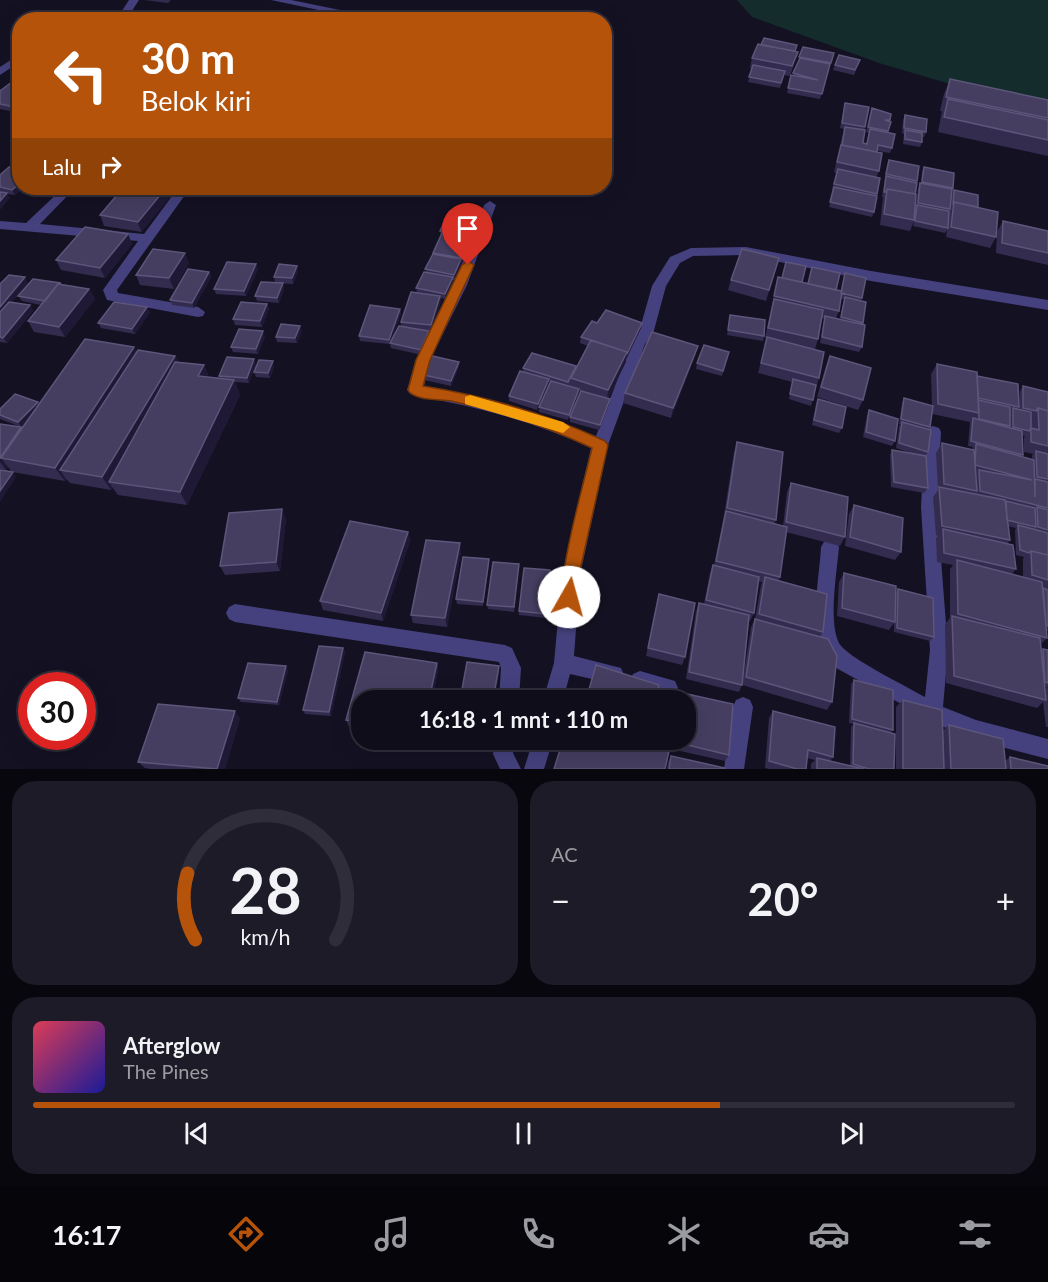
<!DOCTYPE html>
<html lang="id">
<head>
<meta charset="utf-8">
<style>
	:root { --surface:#0f0d1a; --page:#1d1b27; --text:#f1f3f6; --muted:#9b9ca2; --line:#2f2d39; --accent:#b45309 }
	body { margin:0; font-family:Lato,sans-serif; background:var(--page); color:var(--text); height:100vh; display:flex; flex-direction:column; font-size:22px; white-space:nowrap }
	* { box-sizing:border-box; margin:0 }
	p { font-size:20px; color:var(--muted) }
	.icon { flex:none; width:33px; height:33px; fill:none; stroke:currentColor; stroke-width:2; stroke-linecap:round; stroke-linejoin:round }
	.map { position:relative; height:769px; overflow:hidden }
	.side { display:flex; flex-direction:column; gap:12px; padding:12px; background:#08070e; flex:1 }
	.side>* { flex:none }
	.hud { position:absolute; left:12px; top:12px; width:600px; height:183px; border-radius:24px; box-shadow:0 6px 24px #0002,0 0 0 2px var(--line); background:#b45309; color:#fff; overflow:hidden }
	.speed { position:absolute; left:18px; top:672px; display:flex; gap:12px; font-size:30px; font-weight:700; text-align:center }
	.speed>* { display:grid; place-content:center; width:78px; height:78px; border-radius:50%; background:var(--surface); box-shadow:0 6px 24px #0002,0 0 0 2px var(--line); line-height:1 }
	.speed .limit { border:9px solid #d22; background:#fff; color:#111 }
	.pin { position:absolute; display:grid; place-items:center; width:51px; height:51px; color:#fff; margin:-62px -26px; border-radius:50% 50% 50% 0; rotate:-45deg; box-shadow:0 0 6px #0007 }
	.pin .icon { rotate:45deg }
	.me { position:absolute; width:66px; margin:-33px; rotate:7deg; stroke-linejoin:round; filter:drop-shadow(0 0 4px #0008) }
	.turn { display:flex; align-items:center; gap:21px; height:126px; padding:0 30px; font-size:27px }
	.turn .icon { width:78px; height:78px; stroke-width:2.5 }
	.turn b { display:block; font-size:42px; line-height:51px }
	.then { display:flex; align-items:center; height:57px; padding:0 30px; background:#0003; gap:12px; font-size:22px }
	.big { font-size:45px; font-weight:700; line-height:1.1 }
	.side .card { flex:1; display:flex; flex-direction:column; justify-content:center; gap:9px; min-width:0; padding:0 21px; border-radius:24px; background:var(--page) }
	.side .dial { align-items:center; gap:0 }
	.dial svg { height:156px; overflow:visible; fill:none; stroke:var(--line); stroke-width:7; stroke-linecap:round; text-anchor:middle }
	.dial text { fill:var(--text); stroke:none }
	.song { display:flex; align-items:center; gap:18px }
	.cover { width:72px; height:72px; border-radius:9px; background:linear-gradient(135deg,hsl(350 70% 55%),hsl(240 70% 35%)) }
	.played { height:6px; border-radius:3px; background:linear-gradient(90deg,var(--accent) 70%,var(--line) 70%) }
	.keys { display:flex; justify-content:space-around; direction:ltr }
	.heat { display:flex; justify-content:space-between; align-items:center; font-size:33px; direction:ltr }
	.side .tiles { flex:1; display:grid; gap:12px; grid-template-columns:1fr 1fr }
	.card:last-child { grid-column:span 2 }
	.trip { position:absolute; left:351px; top:690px; width:345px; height:60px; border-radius:24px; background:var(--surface); box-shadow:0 6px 24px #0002,0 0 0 2px var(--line); font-weight:700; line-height:60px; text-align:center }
	.tab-bar { display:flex; height:96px; justify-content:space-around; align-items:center; background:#06050a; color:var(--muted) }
	.tab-bar .icon { width:42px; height:42px }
	.tab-bar .selected { color:var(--accent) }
	.tab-bar b { font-size:27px; color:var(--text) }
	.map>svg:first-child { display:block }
	.green { fill:#142d2c }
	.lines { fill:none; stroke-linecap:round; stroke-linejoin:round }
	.minor { fill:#44417e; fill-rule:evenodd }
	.wall { fill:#332c4f; fill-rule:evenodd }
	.shaded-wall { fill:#1f1936 }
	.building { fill:#453e61; stroke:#5d567a; stroke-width:1.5 }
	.route { fill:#b45309; stroke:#753606; stroke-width:1.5 }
	.slow { fill:#f59e0b }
</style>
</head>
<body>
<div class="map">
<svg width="1048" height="769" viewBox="0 0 1048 769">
	<rect width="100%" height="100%" fill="#141123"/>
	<!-- green -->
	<path class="green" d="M737,0H1048V113L879,63L752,17Z"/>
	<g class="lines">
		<!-- minor -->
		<path class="minor" d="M129,0H139L126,20H116Z
			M271,0H291L389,20H366Z
			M20,54V62L0,75V67Z
			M63,188H75L40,224L144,234L178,188H190L117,290L118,293L198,307L205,312L203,316L198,317L107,300L103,290L138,241L0,229V221L26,223Z
			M490,201L496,205L467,285L430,360L424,386L510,405L596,436L632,341L639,332L652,286L670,257L691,248L746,247L871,271L1048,300V310L871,281L746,255L693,256L680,263L666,286L653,334L645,344L608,445L580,575L574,656L621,668L624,675L621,682L614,684L570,674L563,700H543L554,663L562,575L591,448C535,422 476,406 415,396L410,394L407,390L416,360L453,285L484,205Z
			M933,426L939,428L941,432L937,507L948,650L943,707L976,720L1048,739V759L990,744L941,726L838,669C804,641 819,586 821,547L824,542L830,539L836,542L839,547C837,572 828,621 839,643C846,657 908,687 925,697L930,650L921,507L925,432L927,428Z
			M235,604L505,645L512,648L521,668L519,700H499L501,668L499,662L235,622L229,619L226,613L229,607Z
			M640,671L675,681L678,688L675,695L668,698L633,688L630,681L633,674Z
			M743,697L750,700L753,707L744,769H724L733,707L736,700Z
			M496,740H516L513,753L521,769H500L493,754Z
			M533,740H553L544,769H524Z"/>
	</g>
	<!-- wall -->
	<path class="wall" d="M144,0H171L168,3Z
		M795,51L798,52L790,76L784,75L780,88L748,82L752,69L750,68L752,58Z
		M834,53L829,68L820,99L787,93L791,75H793L799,62V57Z
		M860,60L854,75L833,70L835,65Z
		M20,76V113L0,109V91Z
		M950,79L1048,100V156L938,132L942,111H940L944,94Z
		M845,103L865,127L863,143L866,144L869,133L866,132L872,108L891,114L890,121L891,122L888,133L892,148L890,153L877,151L879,171L876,178L877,194L874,212L872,217L829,207L833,190L832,189L836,173L834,172L844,129L840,128Z
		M905,115L926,132L924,137H922V142L920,147L903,144L904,134L902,133L903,120Z
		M889,160L917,181L915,210L918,188L921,183L922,172L924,167L953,188L952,194L954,190L978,207L996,237L990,248L946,237L947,230L945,233L913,226L914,221L910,231L880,225L883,197H882L887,165Z
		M0,175L20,188H23L15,195L7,194L10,198L0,192Z
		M123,188L142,232L104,226L100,215Z
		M225,188H264L263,191L227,192Z
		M1003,221L1048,231V265L996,253L997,232Z
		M476,222L469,238H471V243L455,280H453V283L446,299L441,298V301L432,331L415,329L429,331L430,337L422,355L391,348L390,344L360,341L359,336L400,309L401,314L392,339L401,326V322L417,293L416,288L426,272L425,269L433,254V253L441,236L440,231Z
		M128,234L132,244L105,278L61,270L56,260Z
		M779,258L766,301L728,290L731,280Z
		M189,263L174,289L140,285L136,275Z
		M812,267L836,290L841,291L845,273L862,298L861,301L863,323L862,325V347L859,352L820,343L824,319L822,318L818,339L815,349L819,378L811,406L789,399L792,382L758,373L767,338H765L778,277L808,283ZM840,299H844L840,319L836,318L839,311Z
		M258,269L246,296L216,294L214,289Z
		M298,271L293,284L275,283L274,277Z
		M209,272L211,277L194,308L172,305L170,300Z
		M28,283L12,302L30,305L33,311L7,343L0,342V284Z
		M283,283L284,288L279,303L257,301L255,296Z
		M61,284L89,289L95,299L65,337L34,332L28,321L41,305L22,301L18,296Z
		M267,304L269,309L262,327L235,325L233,319Z
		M150,312L135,334L101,328L98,323Z
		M730,315L764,336L763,341L727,335Z
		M597,323L641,328L608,399H610L609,404L599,430L570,422V417L581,391H579L568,420L539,412V407L550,382H549V384L537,410L509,401V396L523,372V368L576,366V368L588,346L580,343L581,337Z
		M302,331L297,343L277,342L276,337Z
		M265,336L258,354L233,352L231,347Z
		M698,346L695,356L671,418L623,403L625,393Z
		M137,352L175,356L178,362L204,365L209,377L220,379L219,376L256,364L249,383L235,382L240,395L187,505L118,495L112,487L111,490L70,483L66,479L65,481L12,472L8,467L6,470L0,469V424L22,429L27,421L21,427L0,419V409L38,402L39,404Z
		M729,352L722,376L696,369L697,363Z
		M830,356L863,400L858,410L817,397L826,366Z
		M937,364L977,376L1019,407L1018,409L1019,410L1020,391L1023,386L1048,392V631H1047V638L1041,644V650L1043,649L1048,650V688L1045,687V689L1047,688H1048V727H1046L1043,702L1037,708L946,683L945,624L950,618V569L953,565L937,562L936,538L938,536L936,535L933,497L938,490L936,453L942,443L972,450L973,447L968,446L970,422L932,414L930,427L929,429L928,452L925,456L928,488L924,493L891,487L890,455L892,450L913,454L896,448L899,427L900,424H899L902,403L904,398L932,406L931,374ZM1022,435L1025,436L1024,438V452L1033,454L1032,456V459L1021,456L1023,455ZM1008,526L1016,528L1015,530L1016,555L1024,557L1023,559V577L1012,574L1016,569L1007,544L1010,540Z
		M274,366L270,378L256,377L254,372Z
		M459,367L451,386L420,379L419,374Z
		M818,399L842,428L839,433L812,425L816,404Z
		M869,410L895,441L892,446L863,437L867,415Z
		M737,442L776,520L774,524L783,526L787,492L791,483L845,537L840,546L786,532L780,577L779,580L823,632L820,637L832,702L827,710L742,685L739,692L686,679L696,611L699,603L704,604L710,573L713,565H714L724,515L734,452ZM758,581L762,582L761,585L755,619L751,627L743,679L749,621H750L754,613Z
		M854,505L901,552L895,560L845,546L849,514Z
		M286,518L280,571L225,575L220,566Z
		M408,532L410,541L383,621L323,610L320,601Z
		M461,552L447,627L413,623L411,615Z
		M489,564L483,606L457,604L456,599Z
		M519,564L514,612L488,609L487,605Z
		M550,570L546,618L519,615V611Z
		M844,573L896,593L898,589L934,637L930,641L894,632V623L889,630L837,616L839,582Z
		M657,603L685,657L682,665L646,656Z
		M343,648L345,652L331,716L305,714L303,710Z
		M365,652L437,663L438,670L432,700H362V729L349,727L346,720Z
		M288,670L279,705L241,702L238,698Z
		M854,680L893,730L890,733L894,769H811V764L815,760L807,758L806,769H769L765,768L769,718L773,711L833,757L830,761L850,766L851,727L854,724L849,723L851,684Z
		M687,694L729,755L725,761L680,751L681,740H686V700H685Z
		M903,700L943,730L949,725L1005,761L1010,757L1048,769H896V707Z
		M240,718L225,769H151L145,768L138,762Z
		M459,740H488L487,744Z
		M671,756L725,769H667L668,762Z"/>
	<!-- shaded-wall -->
	<path class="shaded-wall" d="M20,183V188H23L15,195L12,190Z
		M166,188H178L142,232L138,222Z
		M7,193L10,198L0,210V201Z
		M476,217V222L468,241V235Z
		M128,234L132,244L105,278L100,268Z
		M471,238V243L462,263V258Z
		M185,253L189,263L174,289L169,278Z
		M461,259L462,265L455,280L454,275Z
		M256,264L258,269L246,296L244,291Z
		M297,266L298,271L293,284L292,278Z
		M209,272L211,277L194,308L192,303Z
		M25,277L28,283L0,316V307Z
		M453,277V283L446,299L445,294Z
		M283,283L284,288L279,303L277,298Z
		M89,289L95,299L65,337L59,327Z
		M440,296L441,301L432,331L431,325Z
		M267,304L269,309L262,327L260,321Z
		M30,305L33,311L7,343L3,338Z
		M147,307L150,312L135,334L132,329Z
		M400,309L401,314L390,345L389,340Z
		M642,323L641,328L626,359V362L607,400L608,390Z
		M300,326L302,331L297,343L295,338Z
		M263,331L265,336L258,354L256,349Z
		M429,331L430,337L422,355L421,350Z
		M698,346L695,356L671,418L673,408Z
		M134,347L142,361L60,470L66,479L65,481L55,468Z
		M175,356L182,370L109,482L112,487L111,490L102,477Z
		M254,359L256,364L249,383L247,378Z
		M273,361L274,366L270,378L268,373Z
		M459,362V367L451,386V381Z
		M204,365L210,380L198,376Z
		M549,379V384L537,410L538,404Z
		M234,380L240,395L187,505L180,492Z
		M579,389V394L568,420L569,415Z
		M610,399L609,404L599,430L600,425Z
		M38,402L41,407L21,427L18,422Z
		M21,427L28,437L1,458L8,467L6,470L0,462V458Z
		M13,472L16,477L0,502V491Z
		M282,509L286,518L280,571L276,562Z
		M408,532L410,541L383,621L381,613Z
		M460,543L461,552L447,627L445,618Z
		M489,559V564L483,606V602Z
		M343,648L345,652L331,716L329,712Z
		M437,663L438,670L432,700H429Z
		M286,666L288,670L279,705L277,702Z
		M499,666V674L495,700H493Z
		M235,711L240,718L225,769H217Z"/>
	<!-- building -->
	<path class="building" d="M373,11L451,20H367Z
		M764,38L797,45L795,51L761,45Z
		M758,44L798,52L792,66L752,58Z
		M803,47L834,53L831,63L799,57Z
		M839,55L860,60L855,70L835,65Z
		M800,58L830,64L822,94L788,88L791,75L818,80L793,73Z
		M753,65L785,71L781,83L749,77Z
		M20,76V108L0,104V91Z
		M950,79L1048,100V118L946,97Z
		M948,99L1048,120V140L944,117Z
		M845,103L869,107L865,127L842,123Z
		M872,108L891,114L890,120H885L891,122L888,131L868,127Z
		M905,115L927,119L926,132L904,128Z
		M845,127L865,130L863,143L867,144L870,129L895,134L892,148L878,145L877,152L842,145Z
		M905,130L922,133V142L905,139Z
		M841,145L882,153L879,171L837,162Z
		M889,160L919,166L917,181L886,174Z
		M9,167L20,170V183L12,190L0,187V175Z
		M924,167L954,173L953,188L922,182Z
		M838,169L880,178L877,194L834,184Z
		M886,176L917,183L915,194L887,189L886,192H884Z
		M920,183L952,189L950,209L918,203Z
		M834,187L877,196L874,212L830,202Z
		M123,188H166L138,222L100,215Z
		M887,189L916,194L914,220L884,214Z
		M954,190L978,195V207L954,202L953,205Z
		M0,192L7,193L0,201Z
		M954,202L998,212L996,237L951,227Z
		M917,205L949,211L948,228L915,221Z
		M449,212L476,217L468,235L440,231Z
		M1003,221L1048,231V253L1002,243Z
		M85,227L128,234L100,268L56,260Z
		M442,233L471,238L462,258L433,253Z
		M153,249L185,253L169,278L136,275Z
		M742,249L779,258L769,290L731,280Z
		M433,254L461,259L454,275L425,269Z
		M227,262L256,264L244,291L214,289Z
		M786,262L806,266L802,282L782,278Z
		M279,264L297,266L292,278L274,277Z
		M812,267L840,273L836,290L808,284Z
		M188,269L209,272L192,303L170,300Z
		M424,272L453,277L445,294L416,288Z
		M845,273L866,278L862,298L841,293Z
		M9,275L25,277L0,307V284Z
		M778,277L842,291L839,311L774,296Z
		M33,279L61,283L58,284L45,301L18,296Z
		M261,282L283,283L277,298L255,296Z
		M58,284L89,289L59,327L28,321Z
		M411,292L440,296L431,325L401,322Z
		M845,297L866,302L863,323L841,317Z
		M774,299L823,310L818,339L768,328Z
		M9,302L30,305L3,338L0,337V312Z
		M114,302L147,307L132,329L98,323Z
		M241,302L267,304L260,321L233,319Z
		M370,305L400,309L389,340L359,336Z
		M606,310L642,323L627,354V352L581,337L592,321L597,323Z
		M730,315L765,320L764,336L728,330Z
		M825,316L865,325L862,347L822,337Z
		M281,324L300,326L295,338L276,337Z
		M399,326L429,331L421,350L390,343Z
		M239,329L263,331L256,349L231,347Z
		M652,332L698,346L673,408L625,393Z
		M767,337L824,352L819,378L761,363Z
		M85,339L134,347L55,468L1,458Z
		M591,340L627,352L608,390L571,378Z
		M704,345L729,352L723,371L697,363Z
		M138,350L175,356L102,477L60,470Z
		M532,353L576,366L568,382L523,368Z
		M428,355L459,362L451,381L419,374Z
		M830,356L871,368L863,400L821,387Z
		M227,357L254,359L247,378L219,376Z
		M259,360L273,361L268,373L254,372Z
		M175,362L204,365L198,376L234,380L180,492L109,482Z
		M937,364L977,372L979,413L938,404Z
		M520,371L549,379L538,404L509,396Z
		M977,376L1018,384L1019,407L978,398Z
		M793,379L816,385L813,400L790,394Z
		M551,381L579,389L569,415L539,407Z
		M1023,386L1048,392V411L1038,408L1036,411L1023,408Z
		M581,391L610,399L600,425L570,417Z
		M15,394L38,402L18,422L0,415V409Z
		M904,398L933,406L930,427L901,419Z
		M818,399L846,407L842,428L814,420Z
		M978,400L1010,407V426L979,419Z
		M1013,408L1031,412V428L1029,431L1013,427Z
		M1038,408L1048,411V446L1031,442V428L1039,430Z
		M869,410L898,419L895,441L866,432Z
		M973,418L1022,431L1023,455L971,441Z
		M902,422L931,430L928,452L899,443Z
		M0,424L21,427L0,458Z
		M737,442L783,452L776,520L727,508Z
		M942,443L974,450L977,491L944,484Z
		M976,444L1034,460L1035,497V479L1048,482V508L980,491L979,470L1032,480L975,465Z
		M892,450L926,456L928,488L894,482Z
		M1036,451L1048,454V479L1037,477Z
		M0,470L13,472L0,491Z
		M791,483L848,497L845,537L786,522Z
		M939,487L1005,500L1010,540L942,526Z
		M1006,501L1035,508L1036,527L1007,520Z
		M854,505L903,518L901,552L850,537Z
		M1037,507L1048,510V530L1038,527Z
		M282,509L276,562L220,566L229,513Z
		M726,511L787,527L780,577L716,561Z
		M350,521L408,532L381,613L320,601Z
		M1018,525L1048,533V555L1031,551L1029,553L1020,550Z
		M943,529L1013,545L1016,569L944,553Z
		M426,540L460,543L445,618L411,615Z
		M1031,551L1048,555V580L1032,575Z
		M463,557L489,559L483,602L456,599Z
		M957,560L1042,582L1047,638L958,614Z
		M493,562L519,564L514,607L487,605Z
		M713,565L759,577L754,613L706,600Z
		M524,568L550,570L546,614L519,611Z
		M844,573L896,586L895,622L842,608Z
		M765,577L827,594L823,632L759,614Z
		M1043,588L1048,590V626L1046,625Z
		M898,589L933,598L934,637L897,628Z
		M659,594L695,603L685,657L648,648Z
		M699,603L749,615L742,685L689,672Z
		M952,616L1040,638L1046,700L954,676Z
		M755,619L828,639L837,656L832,702L746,677Z
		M319,646L343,648L329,712L303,710Z
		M1043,649L1048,650V683L1045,682Z
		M365,652L437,663L429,700H362V722L346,720Z
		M467,662L499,666L493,700H460Z
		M248,663L286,666L277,702L238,698Z
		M596,665L659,685L655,700H586Z
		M854,680L893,690V730L852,719Z
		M687,694L733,704L729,755L683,744V740H686V714Z
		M903,700L942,710L944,769H903Z
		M158,704L235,711L217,769L138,762Z
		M773,711L835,727L833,757L808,750L806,769H797L769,761Z
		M854,723L895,734L894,769H869L853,764Z
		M949,725L1003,739L1006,769H951Z
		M563,740H662L671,742L665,769H554Z
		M671,756L725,768V769H669Z
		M1010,757L1048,766V769H1011Z
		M817,758L864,769H817Z"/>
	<!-- route -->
	<path class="route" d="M468,261L474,265L430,360L423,386C486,396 548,414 605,441L608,445L579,575L575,602L569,605L564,602C555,583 586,475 592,448C548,427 500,411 451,401C440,399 414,401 408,390L416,360L462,265Z"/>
	<!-- slow -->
	<path class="slow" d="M470,395L563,422L570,427L563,433L465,404V397Z"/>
</svg>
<div class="speed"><div class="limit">30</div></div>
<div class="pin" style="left:468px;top:265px;background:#d93025"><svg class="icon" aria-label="arrive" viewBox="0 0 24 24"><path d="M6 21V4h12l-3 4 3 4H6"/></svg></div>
<svg class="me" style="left:569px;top:597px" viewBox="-20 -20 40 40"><circle r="19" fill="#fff"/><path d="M0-13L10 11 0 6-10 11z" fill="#b45309"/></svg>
<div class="trip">16:18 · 1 mnt · 110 m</div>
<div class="hud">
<div class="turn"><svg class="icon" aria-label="left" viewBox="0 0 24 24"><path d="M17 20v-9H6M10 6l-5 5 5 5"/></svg><div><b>30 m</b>Belok kiri</div></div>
<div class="then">Lalu<svg class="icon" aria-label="right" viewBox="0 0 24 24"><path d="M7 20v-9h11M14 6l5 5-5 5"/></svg></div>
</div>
</div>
<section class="side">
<div class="tiles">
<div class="card dial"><svg viewBox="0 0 100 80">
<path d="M14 69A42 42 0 1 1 86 69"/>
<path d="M14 69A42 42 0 0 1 10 35" stroke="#b45309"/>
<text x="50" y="56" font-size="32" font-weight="700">28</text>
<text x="50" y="72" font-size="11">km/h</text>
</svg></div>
<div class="card"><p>AC</p>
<div class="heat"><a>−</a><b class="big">20°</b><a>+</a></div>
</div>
<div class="card">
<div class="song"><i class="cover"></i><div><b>Afterglow</b><p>The Pines</p></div></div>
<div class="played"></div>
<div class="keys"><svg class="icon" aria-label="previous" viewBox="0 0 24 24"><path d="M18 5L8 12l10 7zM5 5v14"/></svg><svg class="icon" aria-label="pause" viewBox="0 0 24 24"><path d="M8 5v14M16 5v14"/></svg><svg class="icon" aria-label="next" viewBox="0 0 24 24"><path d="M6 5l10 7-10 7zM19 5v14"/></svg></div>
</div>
</div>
</section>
<nav class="tab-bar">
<b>16:17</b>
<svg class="icon selected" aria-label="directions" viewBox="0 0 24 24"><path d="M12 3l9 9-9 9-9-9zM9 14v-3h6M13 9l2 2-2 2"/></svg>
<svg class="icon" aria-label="music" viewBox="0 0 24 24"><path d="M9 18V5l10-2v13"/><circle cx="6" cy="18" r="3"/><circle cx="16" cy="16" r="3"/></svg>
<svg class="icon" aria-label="phone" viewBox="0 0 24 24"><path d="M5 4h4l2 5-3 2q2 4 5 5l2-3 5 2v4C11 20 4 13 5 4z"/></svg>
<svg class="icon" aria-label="climate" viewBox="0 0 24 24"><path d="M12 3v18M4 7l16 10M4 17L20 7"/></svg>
<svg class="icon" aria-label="car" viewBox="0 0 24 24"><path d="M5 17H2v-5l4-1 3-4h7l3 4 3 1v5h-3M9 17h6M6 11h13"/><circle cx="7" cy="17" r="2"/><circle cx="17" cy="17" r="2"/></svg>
<svg class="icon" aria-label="filters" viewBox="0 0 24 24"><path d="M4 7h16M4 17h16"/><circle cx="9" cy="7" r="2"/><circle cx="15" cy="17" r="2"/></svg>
</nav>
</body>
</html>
